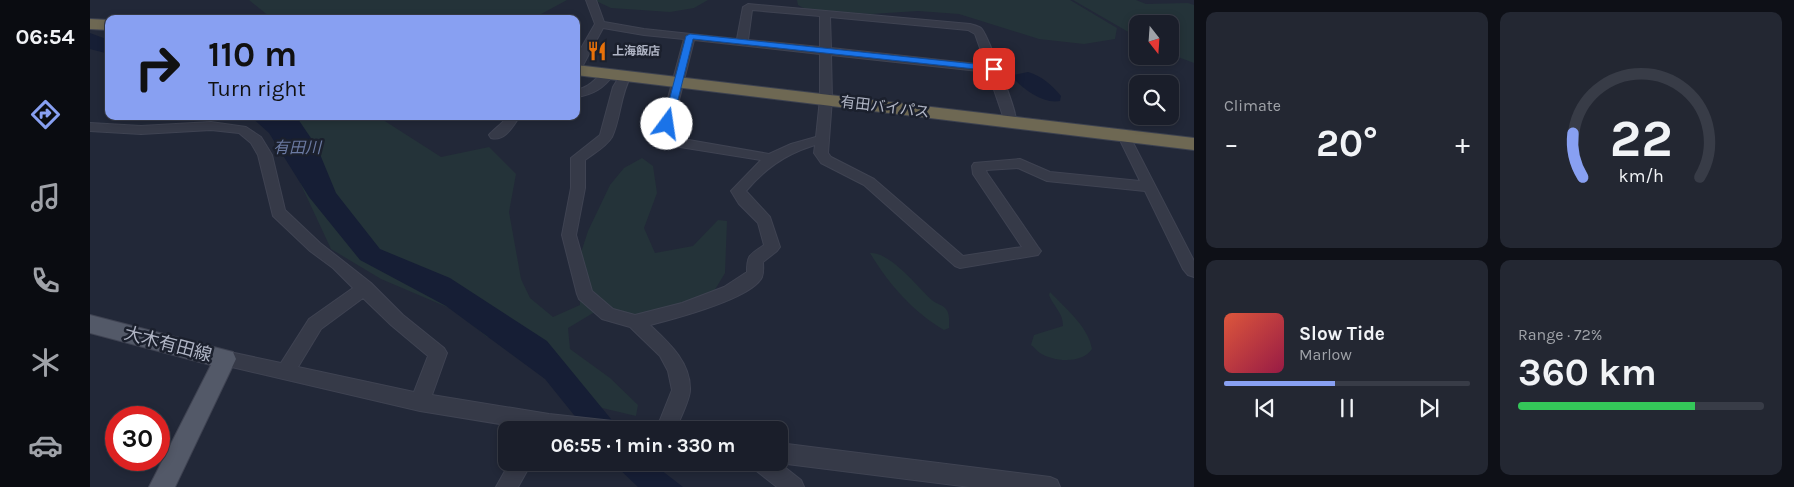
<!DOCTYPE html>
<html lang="en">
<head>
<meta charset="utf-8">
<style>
	:root { --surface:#1a1e2a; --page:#232732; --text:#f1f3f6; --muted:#9fa2a8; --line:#383c47; --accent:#88a0f2 }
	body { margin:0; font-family:Karla,"Noto Sans JP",sans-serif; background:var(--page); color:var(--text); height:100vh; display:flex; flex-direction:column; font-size:19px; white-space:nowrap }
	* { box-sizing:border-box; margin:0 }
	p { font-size:16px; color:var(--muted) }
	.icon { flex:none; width:28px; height:28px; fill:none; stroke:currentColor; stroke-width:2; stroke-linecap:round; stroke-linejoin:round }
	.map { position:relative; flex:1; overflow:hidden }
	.panel { display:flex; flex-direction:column; gap:12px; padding:12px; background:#0e1017; width:600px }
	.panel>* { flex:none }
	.hud { position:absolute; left:15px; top:15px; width:475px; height:105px; border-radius:10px; box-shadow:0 2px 8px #0003,0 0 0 1px var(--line); background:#88a0f2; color:#111; overflow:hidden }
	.needle { width:32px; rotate:163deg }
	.tools { position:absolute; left:1039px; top:15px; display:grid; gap:10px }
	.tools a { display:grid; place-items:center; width:50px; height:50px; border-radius:10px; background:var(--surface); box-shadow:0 2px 8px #0003,0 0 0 1px var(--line); font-size:25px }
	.speed { position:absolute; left:15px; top:406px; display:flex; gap:10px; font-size:25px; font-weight:700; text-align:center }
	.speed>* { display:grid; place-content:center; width:65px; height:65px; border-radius:50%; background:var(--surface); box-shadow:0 2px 8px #0003,0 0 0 1px var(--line); line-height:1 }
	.speed .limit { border:8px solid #d22; background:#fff; color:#111 }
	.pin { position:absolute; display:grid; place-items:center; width:42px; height:42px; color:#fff; margin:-21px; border-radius:10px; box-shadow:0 2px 8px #0006 }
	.me { position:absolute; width:55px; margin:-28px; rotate:14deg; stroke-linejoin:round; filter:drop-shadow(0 0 4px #0008) }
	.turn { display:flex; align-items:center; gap:18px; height:105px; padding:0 20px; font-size:22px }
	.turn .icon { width:65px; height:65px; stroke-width:2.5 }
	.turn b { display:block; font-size:35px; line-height:42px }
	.big { font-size:38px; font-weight:700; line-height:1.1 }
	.panel .tile { flex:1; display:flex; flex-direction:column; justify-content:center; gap:8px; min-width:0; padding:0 18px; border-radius:10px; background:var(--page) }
	.panel .dial { align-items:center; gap:0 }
	.dial svg { height:130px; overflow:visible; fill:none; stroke:var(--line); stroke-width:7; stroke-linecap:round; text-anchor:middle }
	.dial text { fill:var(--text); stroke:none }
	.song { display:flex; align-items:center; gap:15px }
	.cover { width:60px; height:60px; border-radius:8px; background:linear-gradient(135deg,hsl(10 70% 55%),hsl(340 70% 35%)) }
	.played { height:5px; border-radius:2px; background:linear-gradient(90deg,var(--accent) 45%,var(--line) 45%) }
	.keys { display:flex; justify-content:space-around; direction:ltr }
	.heat { display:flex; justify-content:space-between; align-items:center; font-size:28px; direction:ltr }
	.charge { height:8px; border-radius:4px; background:linear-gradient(90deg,#34c759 72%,var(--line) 0) }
	.panel .tiles { flex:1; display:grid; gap:12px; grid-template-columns:repeat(2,1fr) }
	.trip { position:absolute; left:408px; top:421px; width:290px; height:50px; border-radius:10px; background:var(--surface); box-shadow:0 2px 8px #0003,0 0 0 1px var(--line); font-weight:700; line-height:50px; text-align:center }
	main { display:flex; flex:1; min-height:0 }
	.tabs { display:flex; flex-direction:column; width:90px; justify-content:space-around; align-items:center; background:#0a0c11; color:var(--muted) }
	.tabs .icon { width:35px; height:35px }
	.tabs .selected { color:var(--accent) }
	.tabs b { font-size:22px; color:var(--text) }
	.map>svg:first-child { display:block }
	.green { fill:#243339 }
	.water { fill:#161e35 }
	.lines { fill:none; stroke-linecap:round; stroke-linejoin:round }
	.minor-casing { stroke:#3f4352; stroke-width:2 }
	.major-casing { stroke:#3f4352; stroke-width:2 }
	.highway-casing { stroke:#3d4250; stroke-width:2 }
	.minor { fill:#363a48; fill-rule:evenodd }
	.major { fill:#535968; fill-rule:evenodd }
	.highway { fill:#6e6853; fill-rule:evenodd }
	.route { fill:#1a73e8; stroke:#114b97 }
	.labels { text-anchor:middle; stroke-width:5; stroke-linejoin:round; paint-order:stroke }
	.far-poi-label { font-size:12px; font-weight:bold; fill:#b0b5c5; stroke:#1b202d; text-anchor:start }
	.street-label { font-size:15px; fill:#b0b5c5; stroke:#1b202d }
	.water-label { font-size:16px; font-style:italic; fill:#6b7aa2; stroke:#1b202d }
	.near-street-label { font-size:18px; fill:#b0b5c5; stroke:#1b202d }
</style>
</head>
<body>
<main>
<nav class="tabs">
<b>06:54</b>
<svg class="icon selected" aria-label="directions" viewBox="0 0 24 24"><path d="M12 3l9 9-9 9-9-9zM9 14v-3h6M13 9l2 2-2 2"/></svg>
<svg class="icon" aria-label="music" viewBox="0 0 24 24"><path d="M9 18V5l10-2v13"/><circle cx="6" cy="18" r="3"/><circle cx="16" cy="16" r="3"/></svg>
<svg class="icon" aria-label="phone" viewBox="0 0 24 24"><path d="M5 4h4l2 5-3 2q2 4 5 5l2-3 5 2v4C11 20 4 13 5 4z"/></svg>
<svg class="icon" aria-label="climate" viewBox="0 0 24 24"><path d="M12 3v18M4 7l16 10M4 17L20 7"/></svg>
<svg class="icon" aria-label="car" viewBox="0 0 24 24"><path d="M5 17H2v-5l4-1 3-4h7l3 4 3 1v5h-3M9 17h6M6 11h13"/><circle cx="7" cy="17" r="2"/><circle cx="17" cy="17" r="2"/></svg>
</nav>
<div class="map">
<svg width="1104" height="487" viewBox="0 0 1104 487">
	<rect width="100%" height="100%" fill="#222838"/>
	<!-- green -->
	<path class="green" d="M159,0H477L442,19H220L180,17Z
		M504,0H618L604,8L580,12L521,8Z
		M707,0H980L1027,28L1025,39L994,44L949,39L869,14L828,11L781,14L715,9L708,5Z
		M983,0H1046L1056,4L1098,3L1104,5V63L1080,54V24H1048L1047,37Z
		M179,116H287L351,157L399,147L426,174L419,212L431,279L440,298L463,317L490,305L487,265L498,231L520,185L534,168L552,158L563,166L567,193L554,228L565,253L603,246L628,220L637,221L635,273L617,303L555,325L503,313L478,328L480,349L520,378L548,405L546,416L508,407L430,338L397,337L364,310L291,279L241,249Z
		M780,253C801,252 827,287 843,301C847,304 853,305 856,309C860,314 859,322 859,328L854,330C823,312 798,283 780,253Z
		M960,292C975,308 998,326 1002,349C992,364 964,362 950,353C947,351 944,347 941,345L944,335L973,326C973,312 964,308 959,295Z"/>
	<!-- water -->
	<path class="water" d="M0,33L19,40V54L0,49Z
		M938,72C952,76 962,85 971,96L970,101C953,104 935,90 924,79L923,75Z
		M160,116H206L227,147L246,193L290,249L360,278L457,341L530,430H496L455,379L356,306L270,260L219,197L179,133Z
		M523,463H562L593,487H548Z"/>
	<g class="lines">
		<defs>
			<path id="minor" d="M496,0H506L514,22L554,29L647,39L653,7L658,4L880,24C883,25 888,26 891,28C897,33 923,103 925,114C926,118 926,121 924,125H916L898,72L741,55L742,99L738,153L741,157L784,179L873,256L932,247L883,174L882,166L884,163L930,159L960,172L1050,181L1028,136L1034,132L1038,133L1104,261V277L1098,275L1093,269L1055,191L957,181L928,168L896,170L897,173L948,247L951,251L948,255L870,268L865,266L774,185L731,163L724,153L725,145L722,146C694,155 675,169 656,191L680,217L690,247L687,251L673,262C673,266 674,272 672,277C662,299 583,319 560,325C578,342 601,362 600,390C600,400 589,420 586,430H566L582,390L578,371L570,356L540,327L512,319L489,299L487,294L472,235L481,188V158L510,135L523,87L531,74H539L541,76C530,95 531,118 522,137C516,147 504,153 495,160V188L486,235L502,291L523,309L545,315L592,303L634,287L657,272C657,254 660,255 674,245L668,223L649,204L641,191L671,160L590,147L577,139L571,124L594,39L554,35L513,28L492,67L486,70V57L505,24ZM662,10L730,16V47L658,40ZM740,17L878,30L885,34L896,65L741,48ZM604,40L730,54V99L726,137L701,144L679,154L593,139L588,137L583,124Z
				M518,71L524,74C514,88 503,95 486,97V90C503,87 507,74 518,71Z
				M418,116H430C423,126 415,142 401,138L399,135C404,129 411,125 418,116Z
				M121,122L156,127L171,137L182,155L195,210L230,243L281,283L313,315L354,348L357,353L342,395L459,414L523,421L530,424L533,430H447L330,411L129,364L126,359L129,354L135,351L191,363L219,319L263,288L243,268L220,251L183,216L168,155L161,143L149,133L121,130L51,134L0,131V123L51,126ZM273,298L301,325L338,356L324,392L208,367L231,329Z
				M689,443L960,477L967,480L970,487H880L689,463Z
				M420,462H442L428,487H406Z
				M661,462H688L711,480L714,487H687L664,469Z"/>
			<path id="major" d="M0,315L143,352L146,359L85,487H59L121,365L0,333Z"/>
			<path id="highway" d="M0,19L19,20V30L0,29Z
				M486,65L1104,138V150L486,75Z"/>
		</defs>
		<!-- minor casing -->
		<use href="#minor" class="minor-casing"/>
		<!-- major casing -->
		<use href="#major" class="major-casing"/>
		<!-- highway casing -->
		<use href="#highway" class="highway-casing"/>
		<!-- minor -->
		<use href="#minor" class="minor"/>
		<!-- major -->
		<use href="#major" class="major"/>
		<!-- highway -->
		<use href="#highway" class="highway"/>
	</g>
	<!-- route -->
	<path class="route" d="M600,34L904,66L908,69L904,71L603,39L582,124L577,127L574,126L573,124L596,36Z"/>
	<!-- icons -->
	<defs>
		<symbol id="restaurant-bare" viewBox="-9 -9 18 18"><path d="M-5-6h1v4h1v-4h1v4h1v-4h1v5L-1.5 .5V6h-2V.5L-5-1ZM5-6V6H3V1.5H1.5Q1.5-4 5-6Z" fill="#e8710a" stroke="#1b202d" stroke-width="2.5" paint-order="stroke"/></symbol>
	</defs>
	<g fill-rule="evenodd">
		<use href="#restaurant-bare" x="493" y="37" width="28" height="28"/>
	</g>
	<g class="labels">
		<!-- far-poi labels -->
		<g class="far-poi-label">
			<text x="522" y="55">上海飯店</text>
		</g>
		<!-- street labels -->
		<g class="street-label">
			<text transform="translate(795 107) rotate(7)" y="5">有田バイパス</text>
		</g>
		<!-- water labels -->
		<g class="water-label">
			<text x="207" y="153">有田川</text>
		</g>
		<!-- near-street labels -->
		<g class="near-street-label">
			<text transform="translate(78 344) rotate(15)" y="6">大木有田線</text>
		</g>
	</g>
</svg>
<div class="tools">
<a><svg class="needle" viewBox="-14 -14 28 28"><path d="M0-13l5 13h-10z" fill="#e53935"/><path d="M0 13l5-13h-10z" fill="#9fa2a8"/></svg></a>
<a><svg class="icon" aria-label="search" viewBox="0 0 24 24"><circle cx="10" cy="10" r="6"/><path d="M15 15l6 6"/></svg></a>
</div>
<div class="speed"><div class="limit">30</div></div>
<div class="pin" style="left:904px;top:69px;background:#d93025"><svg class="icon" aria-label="arrive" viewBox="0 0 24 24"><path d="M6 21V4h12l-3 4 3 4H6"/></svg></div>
<svg class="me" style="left:577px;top:124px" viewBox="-20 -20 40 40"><circle r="19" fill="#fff"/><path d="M0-13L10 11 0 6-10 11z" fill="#1a73e8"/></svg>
<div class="trip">06:55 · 1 min · 330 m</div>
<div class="hud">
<div class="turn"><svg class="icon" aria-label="right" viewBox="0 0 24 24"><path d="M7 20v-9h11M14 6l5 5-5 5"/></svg><div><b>110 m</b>Turn right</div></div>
</div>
</div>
<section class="panel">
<div class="tiles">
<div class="tile"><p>Climate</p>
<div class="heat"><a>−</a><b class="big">20°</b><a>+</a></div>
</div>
<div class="tile dial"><svg viewBox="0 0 100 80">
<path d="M14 69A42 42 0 1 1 86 69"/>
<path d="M14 69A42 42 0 0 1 8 42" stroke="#88a0f2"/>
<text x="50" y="56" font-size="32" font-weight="700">22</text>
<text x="50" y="72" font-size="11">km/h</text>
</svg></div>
<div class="tile">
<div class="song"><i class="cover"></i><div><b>Slow Tide</b><p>Marlow</p></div></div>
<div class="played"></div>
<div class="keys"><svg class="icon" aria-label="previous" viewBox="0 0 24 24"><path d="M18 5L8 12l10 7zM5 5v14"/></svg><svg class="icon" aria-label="pause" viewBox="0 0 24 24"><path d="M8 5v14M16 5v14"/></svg><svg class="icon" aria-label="next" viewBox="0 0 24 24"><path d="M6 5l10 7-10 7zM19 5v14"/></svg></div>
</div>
<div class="tile"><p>Range · 72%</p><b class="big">360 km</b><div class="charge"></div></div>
</div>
</section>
</main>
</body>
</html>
